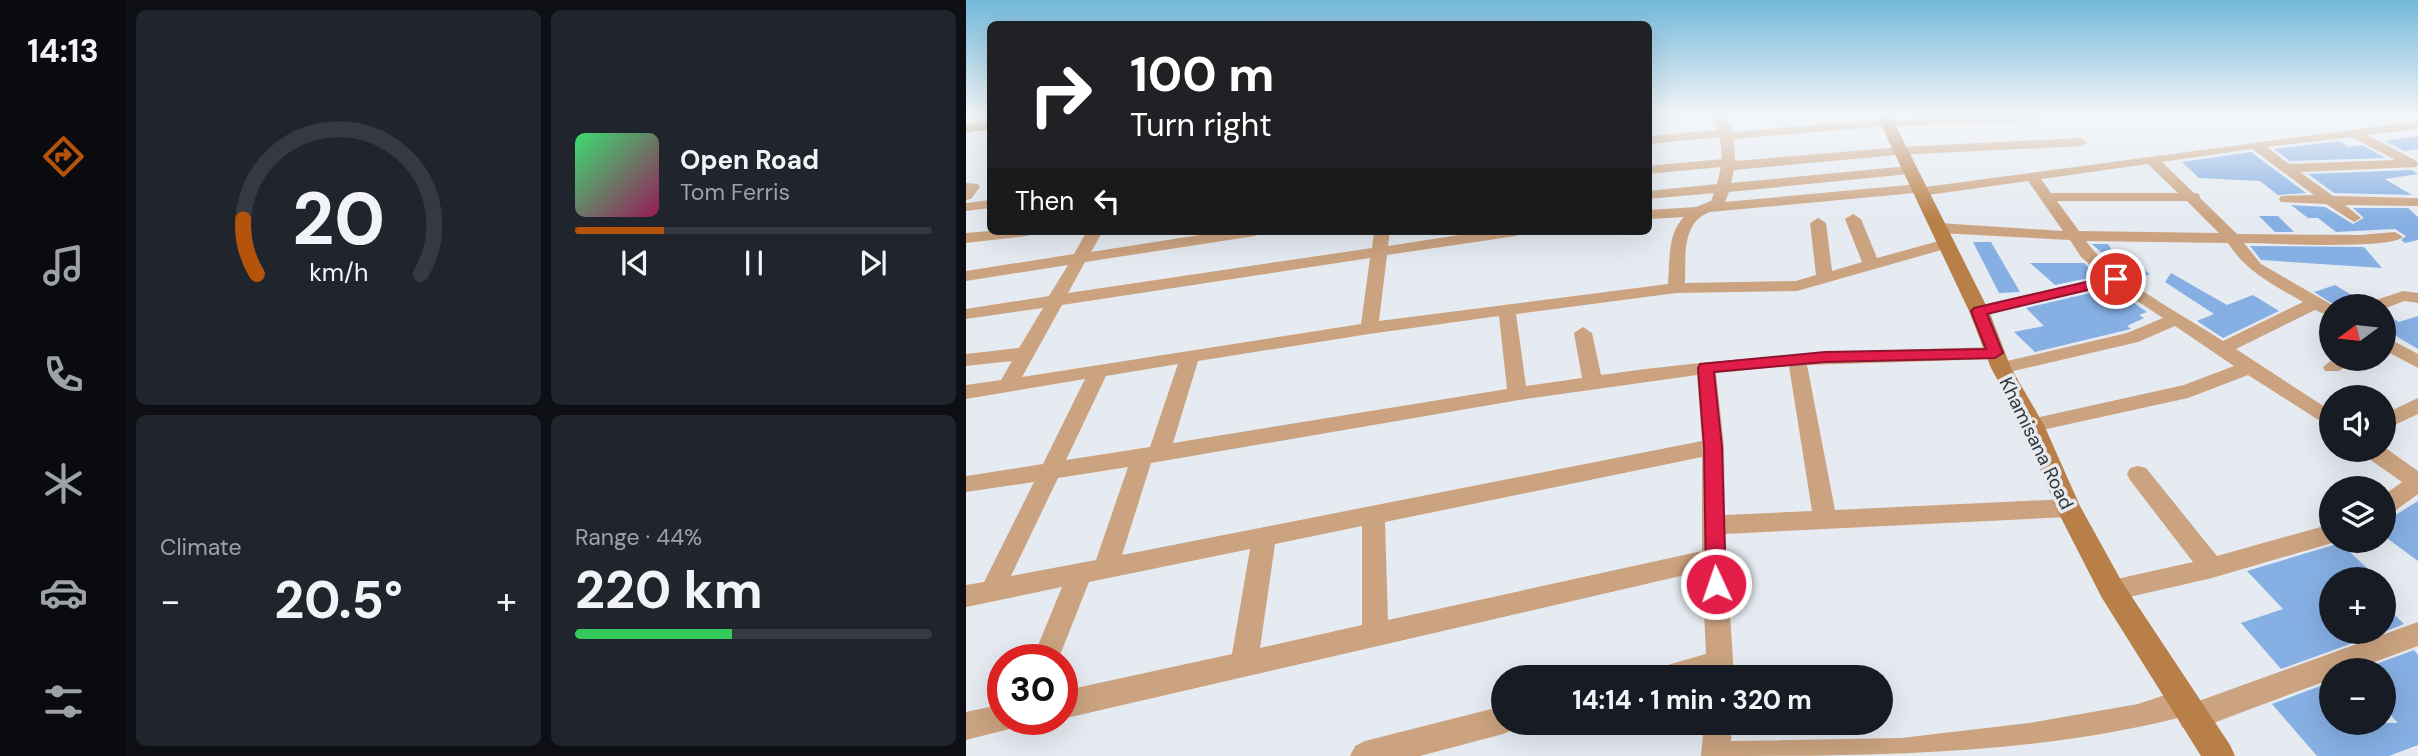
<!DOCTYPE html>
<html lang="en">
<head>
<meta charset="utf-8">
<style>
	:root { --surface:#171b24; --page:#20242c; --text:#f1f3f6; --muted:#9ea1a6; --line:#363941; --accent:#b45309 }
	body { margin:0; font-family:"DM Sans",sans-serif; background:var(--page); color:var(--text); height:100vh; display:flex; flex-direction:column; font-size:26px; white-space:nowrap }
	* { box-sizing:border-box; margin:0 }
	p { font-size:23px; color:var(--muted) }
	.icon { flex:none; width:38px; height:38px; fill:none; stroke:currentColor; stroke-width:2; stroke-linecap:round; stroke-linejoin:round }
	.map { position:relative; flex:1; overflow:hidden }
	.sheet { display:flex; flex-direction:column; gap:10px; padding:10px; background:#0d0f14; width:840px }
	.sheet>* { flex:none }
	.guide { position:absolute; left:21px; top:21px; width:665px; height:214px; border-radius:10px; box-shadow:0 7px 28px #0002; background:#202124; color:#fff; overflow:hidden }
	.needle { width:46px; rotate:255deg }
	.tools { position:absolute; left:1353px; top:294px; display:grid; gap:14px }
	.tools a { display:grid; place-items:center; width:77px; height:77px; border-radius:50%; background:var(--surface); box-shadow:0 7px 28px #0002; font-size:35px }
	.speed { position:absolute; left:21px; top:644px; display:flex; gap:14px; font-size:35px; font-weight:700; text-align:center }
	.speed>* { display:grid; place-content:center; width:91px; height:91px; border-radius:50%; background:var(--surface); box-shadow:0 7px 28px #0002; line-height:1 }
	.speed .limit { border:10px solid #d22; background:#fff; color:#111 }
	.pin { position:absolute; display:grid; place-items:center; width:60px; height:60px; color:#fff; margin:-30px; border:4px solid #fff; border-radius:50%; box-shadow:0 2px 7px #0007 }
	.me { position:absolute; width:77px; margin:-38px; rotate:357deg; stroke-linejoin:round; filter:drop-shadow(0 0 5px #0008) }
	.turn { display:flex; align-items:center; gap:24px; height:147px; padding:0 28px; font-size:32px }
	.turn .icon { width:91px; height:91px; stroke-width:2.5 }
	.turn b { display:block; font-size:49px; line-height:60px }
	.then { display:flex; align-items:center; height:66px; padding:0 28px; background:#0003; gap:14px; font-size:26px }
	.big { font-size:52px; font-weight:700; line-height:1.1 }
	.sheet .tile { flex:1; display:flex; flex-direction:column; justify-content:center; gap:10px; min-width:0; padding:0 24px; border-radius:10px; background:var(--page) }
	.sheet .dial { align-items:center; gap:0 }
	.dial svg { height:182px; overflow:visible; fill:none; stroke:var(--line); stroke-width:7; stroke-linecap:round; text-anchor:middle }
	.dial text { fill:var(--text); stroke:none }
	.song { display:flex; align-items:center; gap:21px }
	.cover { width:84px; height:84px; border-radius:10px; background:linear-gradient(135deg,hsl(140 70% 55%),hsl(330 70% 35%)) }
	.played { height:7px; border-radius:4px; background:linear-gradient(90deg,var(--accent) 25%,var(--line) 25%) }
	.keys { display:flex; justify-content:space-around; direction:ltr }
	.heat { display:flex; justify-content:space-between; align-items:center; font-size:38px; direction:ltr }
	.charge { height:10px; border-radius:5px; background:linear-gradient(90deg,#34c759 44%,var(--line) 0) }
	.sheet .tiles { flex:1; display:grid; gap:10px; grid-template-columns:repeat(2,1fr) }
	.trip { position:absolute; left:525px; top:665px; width:402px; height:70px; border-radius:35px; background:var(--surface); box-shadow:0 7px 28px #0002; font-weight:700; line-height:70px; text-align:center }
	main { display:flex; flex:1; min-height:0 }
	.menu { display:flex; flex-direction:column; width:126px; justify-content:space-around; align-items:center; background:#090b0e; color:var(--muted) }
	.menu .icon { width:49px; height:49px }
	.menu .current { color:var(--accent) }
	.menu b { font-size:32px; color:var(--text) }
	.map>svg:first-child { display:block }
	.building { fill:#86afe3 }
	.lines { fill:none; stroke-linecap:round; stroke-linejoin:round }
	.street { fill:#cba380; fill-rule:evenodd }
	.secondary { fill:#b97f48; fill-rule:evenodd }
	.route { fill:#e11d48; stroke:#92132f; stroke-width:2 }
	.labels { text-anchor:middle; stroke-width:7; stroke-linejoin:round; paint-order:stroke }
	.street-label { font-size:19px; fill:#353739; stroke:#e5ebf1 }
</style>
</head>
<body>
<main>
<nav class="menu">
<b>14:13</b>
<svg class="icon current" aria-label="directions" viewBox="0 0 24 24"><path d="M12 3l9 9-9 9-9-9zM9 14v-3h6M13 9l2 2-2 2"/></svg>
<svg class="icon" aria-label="music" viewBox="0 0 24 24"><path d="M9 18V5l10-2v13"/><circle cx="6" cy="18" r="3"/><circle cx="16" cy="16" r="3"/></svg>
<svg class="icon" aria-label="phone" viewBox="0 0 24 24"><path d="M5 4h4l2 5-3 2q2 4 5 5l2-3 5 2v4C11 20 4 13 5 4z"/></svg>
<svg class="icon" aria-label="climate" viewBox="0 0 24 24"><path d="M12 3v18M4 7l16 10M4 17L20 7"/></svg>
<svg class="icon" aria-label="car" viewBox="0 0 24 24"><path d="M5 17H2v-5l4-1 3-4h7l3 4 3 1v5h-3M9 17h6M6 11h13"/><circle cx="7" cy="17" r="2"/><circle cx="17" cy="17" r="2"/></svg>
<svg class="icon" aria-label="filters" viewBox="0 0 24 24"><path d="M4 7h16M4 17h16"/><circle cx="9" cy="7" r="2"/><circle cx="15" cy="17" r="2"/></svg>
</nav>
<section class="sheet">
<div class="tiles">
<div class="tile dial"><svg viewBox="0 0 100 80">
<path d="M14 69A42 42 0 1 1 86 69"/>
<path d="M14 69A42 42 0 0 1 8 45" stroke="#b45309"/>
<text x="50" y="56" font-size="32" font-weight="700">20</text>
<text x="50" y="72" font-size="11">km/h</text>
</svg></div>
<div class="tile">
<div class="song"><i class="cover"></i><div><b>Open Road</b><p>Tom Ferris</p></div></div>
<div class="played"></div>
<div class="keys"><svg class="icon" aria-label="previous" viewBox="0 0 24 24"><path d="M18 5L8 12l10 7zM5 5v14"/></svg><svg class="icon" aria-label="pause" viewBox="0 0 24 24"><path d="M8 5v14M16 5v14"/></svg><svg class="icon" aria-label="next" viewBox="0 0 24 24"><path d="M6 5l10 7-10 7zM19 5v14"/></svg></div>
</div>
<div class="tile"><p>Climate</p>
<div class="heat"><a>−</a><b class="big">20.5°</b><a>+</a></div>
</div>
<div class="tile"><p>Range · 44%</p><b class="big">220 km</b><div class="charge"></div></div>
</div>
</section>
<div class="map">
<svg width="1452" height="756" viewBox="0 0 1452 756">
	<rect width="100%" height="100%" fill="#e5ebf1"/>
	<!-- building -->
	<path class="building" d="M1452,136V149L1438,151L1419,141Z
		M1373,141L1383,147L1396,145L1419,158L1324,161L1308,149Z
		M1285,152L1340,193L1312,195L1294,181L1233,178L1216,162Z
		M1446,170L1452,174L1419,179L1446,195L1368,193L1342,174Z
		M1325,205L1359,207L1387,224L1398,218L1387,208H1442L1452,217V240L1439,243L1435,240L1440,236L1429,229L1370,232L1352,218H1342Z
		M1293,216H1312L1328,232H1309Z
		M1007,242H1025L1054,292L1033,293Z
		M1126,244H1142L1154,263L1170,265L1184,274L1167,281Z
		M1284,246L1398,247L1416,268L1295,260Z
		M1064,263H1118L1132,276L1089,285Z
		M1205,273L1261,305L1287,295L1313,311L1257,338L1231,321L1248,314L1199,282Z
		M1369,285L1394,300L1370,306L1348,292Z
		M1146,288L1181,312L1173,315L1178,318L1161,326L1165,329L1069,352L1048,332L1078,326L1060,308Z
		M1418,314L1433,322L1452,316V349L1425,333H1418Z
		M1452,501V561L1418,536V522Z
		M1374,543L1413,579H1365V632H1417L1315,669L1275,623L1317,609L1281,571Z
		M1418,604L1438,624L1418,632Z
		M1448,650L1452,655V745L1423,756H1351L1306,704L1365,682V723H1432L1418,708V670H1394Z"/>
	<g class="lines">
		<!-- street -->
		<path class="street" d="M746,114H758L767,132C870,123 973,114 1076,114L1079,117L1073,121L921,126L768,139L769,161L934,147L1115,138L1121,142L1115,146L930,155L768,170L765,183L943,166L950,170L943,174L763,192L759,202L953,184L959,187L1452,121V129L1401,135L1449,160L1452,164L1450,167L1334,172L1367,196L1452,198V206L1379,205L1395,218L1388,222L1360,204L1315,202L1313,199L1315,196L1348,195L1286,149L1196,162L1228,193L1233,194L1234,198L1271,234L1394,235L1429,232L1437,237C1423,250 1303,243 1278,243L1295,264L1368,306H1365V317L1349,310L1270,349L1365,411V428L1282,375L1222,398L1067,432L1060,430L1057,425L1060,420L1218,385L1268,366L1209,326L1172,342L1035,374L1028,372L1026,368L1028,364L1161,333L1197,318L1147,285L1013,316L1007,315L1004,311L1007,307L1138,277L1115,257L1104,240L973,233L965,228L973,223L1097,231L1062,181L955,196L948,193L744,212C715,222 720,258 719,283L830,281L850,275L844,223L852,218L860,223L866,271L896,262L879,219L887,214L895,219L911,258L980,239L988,244L986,247L831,291L710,293L550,314L560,386L616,378L608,333L617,327L626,333L635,375C766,356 897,350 1029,347L1038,353L1029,359L841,365L869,510L1102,499L1110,502L1113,508L1110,514L1102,517L759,534L768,677H687L691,668L740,654L736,571L96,719V691L266,654L284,549L123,582L92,660H66L96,587L0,607V585L18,582L68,482L0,492V476L77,464L119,379L0,399V385L35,380L46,361L0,366V354L53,348L77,308L0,319V309L83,296L102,265L0,281V271L108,254L121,231H137L125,252L259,231H297L289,236L119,262L102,293L406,248L408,231H424L422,246L519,231H558L550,236L421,255L413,321L702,284C704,261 701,234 718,217L682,219V210L730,207L745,201L748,193L682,199V191L751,184L755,167L682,174V166L756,159L754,137L682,144V136L752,130ZM1386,137L1429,160L1323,164L1301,147ZM1182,164L1212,193H1085L1075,179ZM1091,201H1221L1253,233L1113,231ZM1120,241L1262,243C1280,272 1308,285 1337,302L1257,341C1216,314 1148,280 1120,241ZM404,258L395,324L56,377L96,305ZM533,316L541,389L207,443L232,361L403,334ZM212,364L184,447L100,460L140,376ZM823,366L846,511L759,515L758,447L750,373ZM731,375L736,441L156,555L185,463L553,400ZM736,457V551L422,620L419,522ZM162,467L130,560L45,576L92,478ZM396,526V625L294,648L309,544Z
			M24,117V125L0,134V126Z
			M0,183L12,184L14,187L5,199L0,200Z
			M24,200V208L0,211V203Z
			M24,231H69L61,236L0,243V233Z
			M1437,291L1452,293V303L1438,301L1418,309V306H1401L1404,302Z
			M1418,336L1452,354V368L1418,350Z
			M1367,359H1391L1373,371H1359L1357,367Z
			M1452,398V414L1418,430V414Z
			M1418,447L1452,471V494L1426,513L1418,516V495L1436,482L1399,456L1395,450H1418Z
			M1172,466L1180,468L1251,556L1365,524V541H1373L1246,578L1146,601L1137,598L1134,590L1137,582L1227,562L1164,480L1161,474L1164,468Z
			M1452,622V646L1387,670H1365V679L1226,731L1216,727L1212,718C1060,756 894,756 735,756L738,723H766L765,741L935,738L1063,723L1172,704L1217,689L1227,693L1230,702Z
			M37,704V719H51L47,728L0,740V712Z
			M537,706V723H550L547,730L537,734L454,756H384L389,746L399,741Z"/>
		<!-- secondary -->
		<path class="secondary" d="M910,114H924L1023,311L1045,368L1078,425L1114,506L1156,582L1264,745L1269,756H1235L1136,598L1090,508L1056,425L1025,368L1003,311Z
			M24,122V130L0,132V124Z"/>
	</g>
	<!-- sky -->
	<linearGradient id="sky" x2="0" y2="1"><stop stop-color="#73b9da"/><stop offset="0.52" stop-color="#f3f6f9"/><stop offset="1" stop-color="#f3f6f9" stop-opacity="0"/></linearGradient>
	<rect width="1452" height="220" fill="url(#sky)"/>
	<!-- route -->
	<path class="route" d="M1150,275L1157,279L1155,282L1021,314L1037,353L1029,358L859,362L748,372L756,447L760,584L757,590L750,593L743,590L740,584L738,447L732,368L734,364L859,352L1020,349L1005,311L1008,308Z"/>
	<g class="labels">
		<!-- street labels -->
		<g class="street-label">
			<text transform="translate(1071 443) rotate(64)" y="7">Khamisana Road</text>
		</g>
	</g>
</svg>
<div class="tools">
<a><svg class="needle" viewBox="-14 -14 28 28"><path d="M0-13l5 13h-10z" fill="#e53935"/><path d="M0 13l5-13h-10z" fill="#9ea1a6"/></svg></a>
<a><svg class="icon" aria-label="sound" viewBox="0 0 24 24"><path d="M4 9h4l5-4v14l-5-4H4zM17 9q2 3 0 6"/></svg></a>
<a><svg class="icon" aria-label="layers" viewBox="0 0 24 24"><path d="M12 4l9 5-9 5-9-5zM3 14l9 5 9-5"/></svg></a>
<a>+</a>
<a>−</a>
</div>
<div class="speed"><div class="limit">30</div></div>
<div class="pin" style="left:1150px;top:279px;background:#d93025"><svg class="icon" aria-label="arrive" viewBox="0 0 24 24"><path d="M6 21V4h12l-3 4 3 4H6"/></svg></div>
<svg class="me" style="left:750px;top:584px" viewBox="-20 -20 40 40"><circle r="17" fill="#e11d48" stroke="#fff" stroke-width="3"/><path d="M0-11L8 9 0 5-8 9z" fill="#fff"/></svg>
<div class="trip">14:14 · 1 min · 320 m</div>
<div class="guide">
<div class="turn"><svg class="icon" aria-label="right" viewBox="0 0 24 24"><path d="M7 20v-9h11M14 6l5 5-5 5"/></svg><div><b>100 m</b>Turn right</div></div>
<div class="then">Then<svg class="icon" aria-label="left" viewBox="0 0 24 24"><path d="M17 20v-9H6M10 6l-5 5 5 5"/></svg></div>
</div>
</div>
</main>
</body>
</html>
